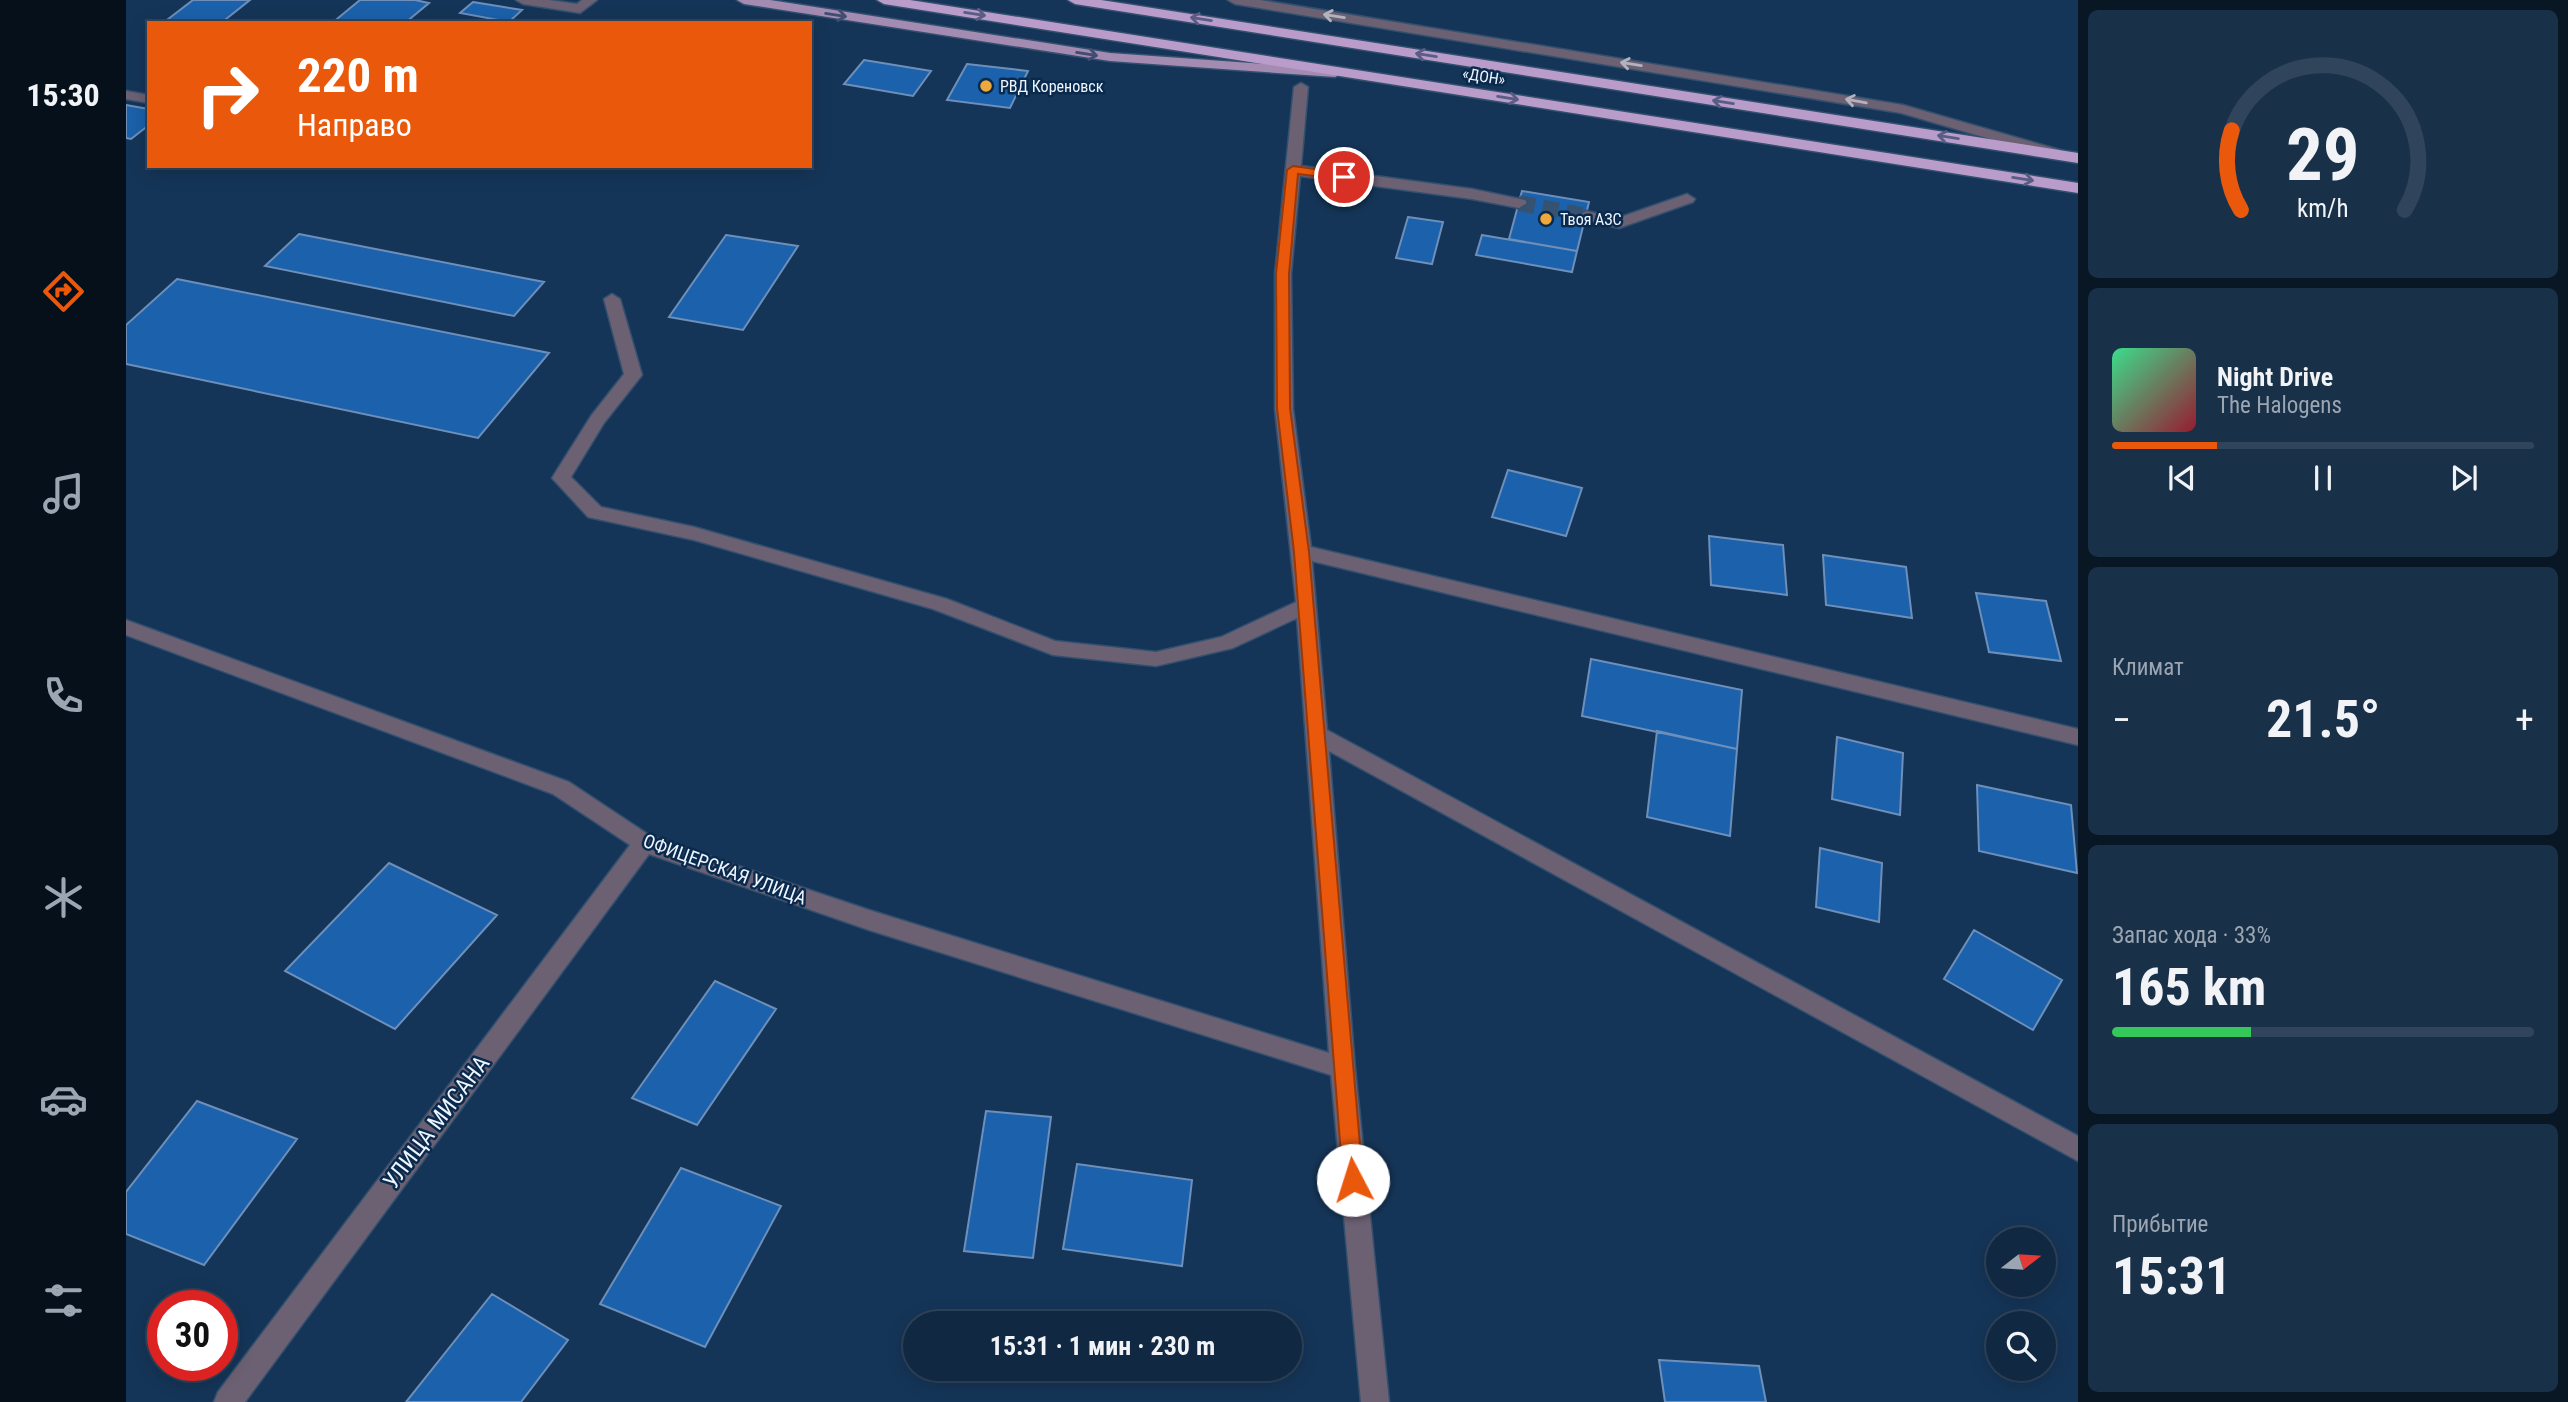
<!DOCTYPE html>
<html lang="ru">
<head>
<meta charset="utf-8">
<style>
	:root { --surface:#102842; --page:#193049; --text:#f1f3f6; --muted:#9ca6b2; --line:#30445b; --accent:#ea580c }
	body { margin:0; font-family:"Roboto Condensed",sans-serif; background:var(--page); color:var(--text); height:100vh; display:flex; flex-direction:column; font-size:26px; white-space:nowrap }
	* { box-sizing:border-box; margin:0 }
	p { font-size:23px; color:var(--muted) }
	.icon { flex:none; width:38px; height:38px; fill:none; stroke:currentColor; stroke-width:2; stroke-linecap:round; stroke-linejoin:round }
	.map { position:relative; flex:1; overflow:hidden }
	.side { display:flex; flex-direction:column; gap:10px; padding:10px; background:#091624; width:490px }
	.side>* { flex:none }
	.banner { position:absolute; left:21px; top:21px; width:665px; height:147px; border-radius:0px; box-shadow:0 4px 18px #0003,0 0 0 2px var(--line); background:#ea580c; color:#fff; overflow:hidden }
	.needle { width:46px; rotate:73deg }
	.fabs { position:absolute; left:1860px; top:1227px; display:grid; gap:14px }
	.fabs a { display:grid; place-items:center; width:70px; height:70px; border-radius:50%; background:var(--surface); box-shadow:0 4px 18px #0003,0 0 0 2px var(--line); font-size:35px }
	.speed { position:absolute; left:21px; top:1290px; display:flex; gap:14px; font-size:35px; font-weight:700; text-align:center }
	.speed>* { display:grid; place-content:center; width:91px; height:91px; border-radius:50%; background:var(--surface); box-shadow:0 4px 18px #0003,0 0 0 2px var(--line); line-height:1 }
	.speed .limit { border:10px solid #d22; background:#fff; color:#111 }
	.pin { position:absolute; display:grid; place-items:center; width:60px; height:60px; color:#fff; margin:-30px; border:4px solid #fff; border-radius:50%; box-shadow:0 2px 7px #0007 }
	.me { position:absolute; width:77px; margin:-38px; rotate:355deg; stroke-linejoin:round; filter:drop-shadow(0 0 5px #0008) }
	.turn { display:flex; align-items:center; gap:24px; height:147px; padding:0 35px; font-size:32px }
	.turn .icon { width:91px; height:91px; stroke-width:2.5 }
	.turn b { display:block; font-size:49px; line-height:60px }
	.big { font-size:52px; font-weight:700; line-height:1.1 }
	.side .widget { flex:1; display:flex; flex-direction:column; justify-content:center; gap:10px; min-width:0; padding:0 24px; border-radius:10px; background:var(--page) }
	.side .dial { align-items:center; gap:0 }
	.dial svg { height:182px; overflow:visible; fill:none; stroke:var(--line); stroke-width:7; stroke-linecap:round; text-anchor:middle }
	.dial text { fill:var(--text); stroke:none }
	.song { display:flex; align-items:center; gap:21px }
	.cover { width:84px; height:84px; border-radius:10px; background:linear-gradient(135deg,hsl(150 70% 55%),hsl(350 70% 35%)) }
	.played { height:7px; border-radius:4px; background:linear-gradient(90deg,var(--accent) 25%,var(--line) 25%) }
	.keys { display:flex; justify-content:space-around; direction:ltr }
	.heat { display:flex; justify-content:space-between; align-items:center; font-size:38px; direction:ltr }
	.charge { height:10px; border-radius:5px; background:linear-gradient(90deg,#34c759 33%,var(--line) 0) }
	.trip { position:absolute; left:777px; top:1311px; width:399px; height:70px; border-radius:35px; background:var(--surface); box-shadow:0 4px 18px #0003,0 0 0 2px var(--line); font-weight:700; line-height:70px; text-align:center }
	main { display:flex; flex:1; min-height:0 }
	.tabs { display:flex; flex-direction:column; width:126px; justify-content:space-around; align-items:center; background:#06101a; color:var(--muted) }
	.tabs .icon { width:49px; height:49px }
	.tabs .current { color:var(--accent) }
	.tabs b { font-size:32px; color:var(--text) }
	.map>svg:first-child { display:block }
	.building { fill:#1b61ab; stroke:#6d8fb9; stroke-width:2 }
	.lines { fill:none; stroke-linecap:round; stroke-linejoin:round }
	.minor-tunnel { stroke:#365271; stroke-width:16; stroke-dasharray:16 8; stroke-linecap:butt }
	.minor-casing { stroke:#33506f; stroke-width:3 }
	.major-casing { stroke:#33506f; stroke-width:3 }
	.highway-casing { stroke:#33506f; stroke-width:3 }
	.minor { fill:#6c6073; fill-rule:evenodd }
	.major { fill:#a48bb2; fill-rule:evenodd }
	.highway { fill:#ba9cca; fill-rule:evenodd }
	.oneway { stroke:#595d85 }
	.oneway2 { stroke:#404c70 }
	.oneway3 { stroke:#b4b2bf }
	.route { fill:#ea580c; stroke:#983908; stroke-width:2 }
	.poi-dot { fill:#eea83c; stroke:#0a2a4d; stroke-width:2.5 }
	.labels { text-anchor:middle; stroke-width:5; stroke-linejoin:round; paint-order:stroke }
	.far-street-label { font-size:16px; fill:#eef5fe; stroke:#0a2a4d }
	.far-poi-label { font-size:16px; fill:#eef5fe; stroke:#0a2a4d; text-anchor:start }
	.street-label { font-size:19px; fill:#eef5fe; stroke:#0a2a4d }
	.near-street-label { font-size:23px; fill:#eef5fe; stroke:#0a2a4d }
</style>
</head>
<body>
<main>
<nav class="tabs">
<b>15:30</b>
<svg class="icon current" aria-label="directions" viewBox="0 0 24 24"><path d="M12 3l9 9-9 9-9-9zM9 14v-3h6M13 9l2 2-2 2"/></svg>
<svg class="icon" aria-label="music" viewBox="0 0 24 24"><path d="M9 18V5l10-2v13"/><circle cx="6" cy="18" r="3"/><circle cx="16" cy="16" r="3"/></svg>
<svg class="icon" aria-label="phone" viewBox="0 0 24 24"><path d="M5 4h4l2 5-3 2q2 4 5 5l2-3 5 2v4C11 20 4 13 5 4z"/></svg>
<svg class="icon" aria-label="climate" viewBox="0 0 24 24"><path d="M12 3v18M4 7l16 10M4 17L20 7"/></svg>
<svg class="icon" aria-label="car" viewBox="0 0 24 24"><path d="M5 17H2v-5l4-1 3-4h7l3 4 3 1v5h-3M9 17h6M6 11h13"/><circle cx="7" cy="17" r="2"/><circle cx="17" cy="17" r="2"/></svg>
<svg class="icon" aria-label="filters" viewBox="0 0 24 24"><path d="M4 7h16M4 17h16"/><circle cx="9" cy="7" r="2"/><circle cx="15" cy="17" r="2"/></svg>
</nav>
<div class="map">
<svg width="1952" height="1402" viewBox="0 0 1952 1402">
	<rect width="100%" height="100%" fill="#153558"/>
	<!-- building -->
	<path class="building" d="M67,0H124L95,23H37Z
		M234,0H289L303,3L279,23H206Z
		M347,2L396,10L383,22L334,13Z
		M738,60L805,71L787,96L718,84Z
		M841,64L902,71L884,108L821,100Z
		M0,105L23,109V125L5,139L0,138Z
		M1396,191L1463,202L1451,251L1383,239Z
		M1282,217L1317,222L1306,264L1270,258Z
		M173,234L418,282L388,316L139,266Z
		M600,235L672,246L617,330L543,317Z
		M1356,235L1451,251L1446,272L1350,255Z
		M51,279L423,353L352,438L0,364V325Z
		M1382,470L1456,488L1440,536L1366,517Z
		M1583,536L1657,545L1661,595L1585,585Z
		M1697,555L1780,567L1786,618L1700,605Z
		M1850,593L1920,601L1935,661L1863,652Z
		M1465,659L1616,690L1611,749L1456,716Z
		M1531,731L1611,749L1604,836L1521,817Z
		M1711,737L1777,753L1774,815L1706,799Z
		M1851,785L1945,805L1951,873L1853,851Z
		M1694,848L1756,863L1753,922L1690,907Z
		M263,863L371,915L269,1029L159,971Z
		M1848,930L1936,980L1907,1030L1818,979Z
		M589,981L650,1009L571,1125L506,1098Z
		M71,1101L171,1139L78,1265L0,1234V1192Z
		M860,1111L925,1117L907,1258L838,1251Z
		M951,1164L1066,1180L1056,1266L937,1249Z
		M555,1168L655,1206L579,1347L474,1304Z
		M366,1294L442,1340L395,1402H280Z
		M1533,1360L1633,1366L1640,1402H1539Z"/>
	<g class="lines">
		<!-- minor-tunnel -->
		<path class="minor-tunnel" d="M1393,203L1460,216"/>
		<defs>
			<path id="minor" d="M390,0H423L451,4L456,0H471L454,13L397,4Z
				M1102,0H1134L1777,105L1934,150L1937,153L1929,158L1775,113L1109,4Z
				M1175,83L1182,87L1175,166L1346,189L1399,200L1401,203L1393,208L1346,199L1174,176L1165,274L1167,409L1185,547L1952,729V745L1186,561L1201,730L1952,1136V1161L1203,751L1229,1068L1263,1402H1235L1205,1075L743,930L523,854L119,1402H88L92,1392L504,845L427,794L0,635V620L443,782L526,837L743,910L1203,1053L1171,618L1107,648L1030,666L927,655L807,609L568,540L462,517L426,478L465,416L498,374L478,299L486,294L494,299L516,375L478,423L445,477L475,507L568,527L821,599L929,641L1030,652L1095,637L1170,602L1149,409V274L1168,87Z
				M0,91L23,95V103L0,99Z
				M1561,194L1569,199L1567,202L1493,228L1454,219L1452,216L1460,211L1492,218Z"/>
			<path id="major" d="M611,0H644L984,53L1209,69L1216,73L1209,77L984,61L618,4Z"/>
			<path id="highway" d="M751,0H784L1952,183V193L758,4Z
				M942,0H975L1952,153V163L949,4Z"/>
		</defs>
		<!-- minor casing -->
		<use href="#minor" class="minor-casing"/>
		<!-- major casing -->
		<use href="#major" class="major-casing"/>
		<!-- highway casing -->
		<use href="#highway" class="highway-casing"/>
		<!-- minor -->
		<use href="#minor" class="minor"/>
		<!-- major -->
		<use href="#major" class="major"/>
		<!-- highway -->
		<use href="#highway" class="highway"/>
	</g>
	<!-- one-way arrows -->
	<defs><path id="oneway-shaft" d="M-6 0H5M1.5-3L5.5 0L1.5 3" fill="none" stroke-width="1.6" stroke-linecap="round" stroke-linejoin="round" transform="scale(1.75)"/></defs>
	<g class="oneway">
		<use href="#oneway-shaft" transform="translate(849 14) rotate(9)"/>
		<use href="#oneway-shaft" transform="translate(1075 19) rotate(-171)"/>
		<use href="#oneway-shaft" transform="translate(1300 55) rotate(-171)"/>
		<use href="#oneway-shaft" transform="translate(1382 98) rotate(9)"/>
		<use href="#oneway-shaft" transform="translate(1597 102) rotate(-171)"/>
		<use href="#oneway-shaft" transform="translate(1822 137) rotate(-171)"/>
		<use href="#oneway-shaft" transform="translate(1897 179) rotate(9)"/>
	</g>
	<g class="oneway2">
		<use href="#oneway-shaft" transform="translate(710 15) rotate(9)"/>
		<use href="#oneway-shaft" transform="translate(961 54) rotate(9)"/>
	</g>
	<g class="oneway3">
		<use href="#oneway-shaft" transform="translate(1208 16) rotate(-171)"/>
		<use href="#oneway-shaft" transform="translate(1505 64) rotate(-171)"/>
		<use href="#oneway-shaft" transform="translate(1730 101) rotate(-170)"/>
	</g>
	<!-- route -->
	<path class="route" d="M1167,166L1218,173L1224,177L1218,180L1172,174L1163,274L1164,408L1183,552L1237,1180L1234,1186L1227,1189L1220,1186L1217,1180L1168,552L1151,408L1150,274L1161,170Z"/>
	<!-- markers -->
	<g class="poi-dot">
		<circle cx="860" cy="86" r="7"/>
		<circle cx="1420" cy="219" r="7"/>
	</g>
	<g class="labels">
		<!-- far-street labels -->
		<g class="far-street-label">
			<text transform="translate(1358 76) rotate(9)" y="6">«ДОН»</text>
		</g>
		<!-- far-poi labels -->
		<g class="far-poi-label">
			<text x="874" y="92">РВД Кореновск</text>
			<text x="1434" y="225">Твоя АЗС</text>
		</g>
		<!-- street labels -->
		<g class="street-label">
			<text transform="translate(599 869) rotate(20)" y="7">ОФИЦЕРСКАЯ УЛИЦА</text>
		</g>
		<!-- near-street labels -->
		<g class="near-street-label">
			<text transform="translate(310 1122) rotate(-53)" y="8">УЛИЦА МИСАНА</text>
		</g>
	</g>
</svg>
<div class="fabs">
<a><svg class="needle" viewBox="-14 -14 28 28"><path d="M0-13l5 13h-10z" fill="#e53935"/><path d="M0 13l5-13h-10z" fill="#9ca6b2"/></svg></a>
<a><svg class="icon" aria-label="search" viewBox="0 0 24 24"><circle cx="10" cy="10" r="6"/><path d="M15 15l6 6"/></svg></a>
</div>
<div class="speed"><div class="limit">30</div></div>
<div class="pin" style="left:1218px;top:177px;background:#d93025"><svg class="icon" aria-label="arrive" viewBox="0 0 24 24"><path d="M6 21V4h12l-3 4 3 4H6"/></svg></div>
<svg class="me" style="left:1227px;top:1180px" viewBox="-20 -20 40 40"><circle r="19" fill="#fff"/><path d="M0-13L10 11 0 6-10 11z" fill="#ea580c"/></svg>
<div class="trip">15:31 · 1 мин · 230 m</div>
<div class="banner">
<div class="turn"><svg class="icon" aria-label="right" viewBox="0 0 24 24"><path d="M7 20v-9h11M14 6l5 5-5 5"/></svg><div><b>220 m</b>Направо</div></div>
</div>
</div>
<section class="side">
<div class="widget dial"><svg viewBox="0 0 100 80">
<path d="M14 69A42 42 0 1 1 86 69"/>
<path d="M14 69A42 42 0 0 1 10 34" stroke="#ea580c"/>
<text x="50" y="56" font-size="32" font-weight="700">29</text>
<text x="50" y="72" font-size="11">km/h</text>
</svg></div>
<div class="widget">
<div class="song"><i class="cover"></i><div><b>Night Drive</b><p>The Halogens</p></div></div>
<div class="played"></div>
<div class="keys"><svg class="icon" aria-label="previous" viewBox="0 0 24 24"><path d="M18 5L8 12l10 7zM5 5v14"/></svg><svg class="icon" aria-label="pause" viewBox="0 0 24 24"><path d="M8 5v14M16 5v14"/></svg><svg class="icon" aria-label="next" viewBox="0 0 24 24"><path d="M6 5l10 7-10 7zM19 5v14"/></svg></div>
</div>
<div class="widget"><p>Климат</p>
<div class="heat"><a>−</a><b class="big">21.5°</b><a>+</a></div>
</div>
<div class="widget"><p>Запас хода · 33%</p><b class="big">165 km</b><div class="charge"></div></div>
<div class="widget"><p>Прибытие</p><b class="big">15:31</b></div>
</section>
</main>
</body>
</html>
